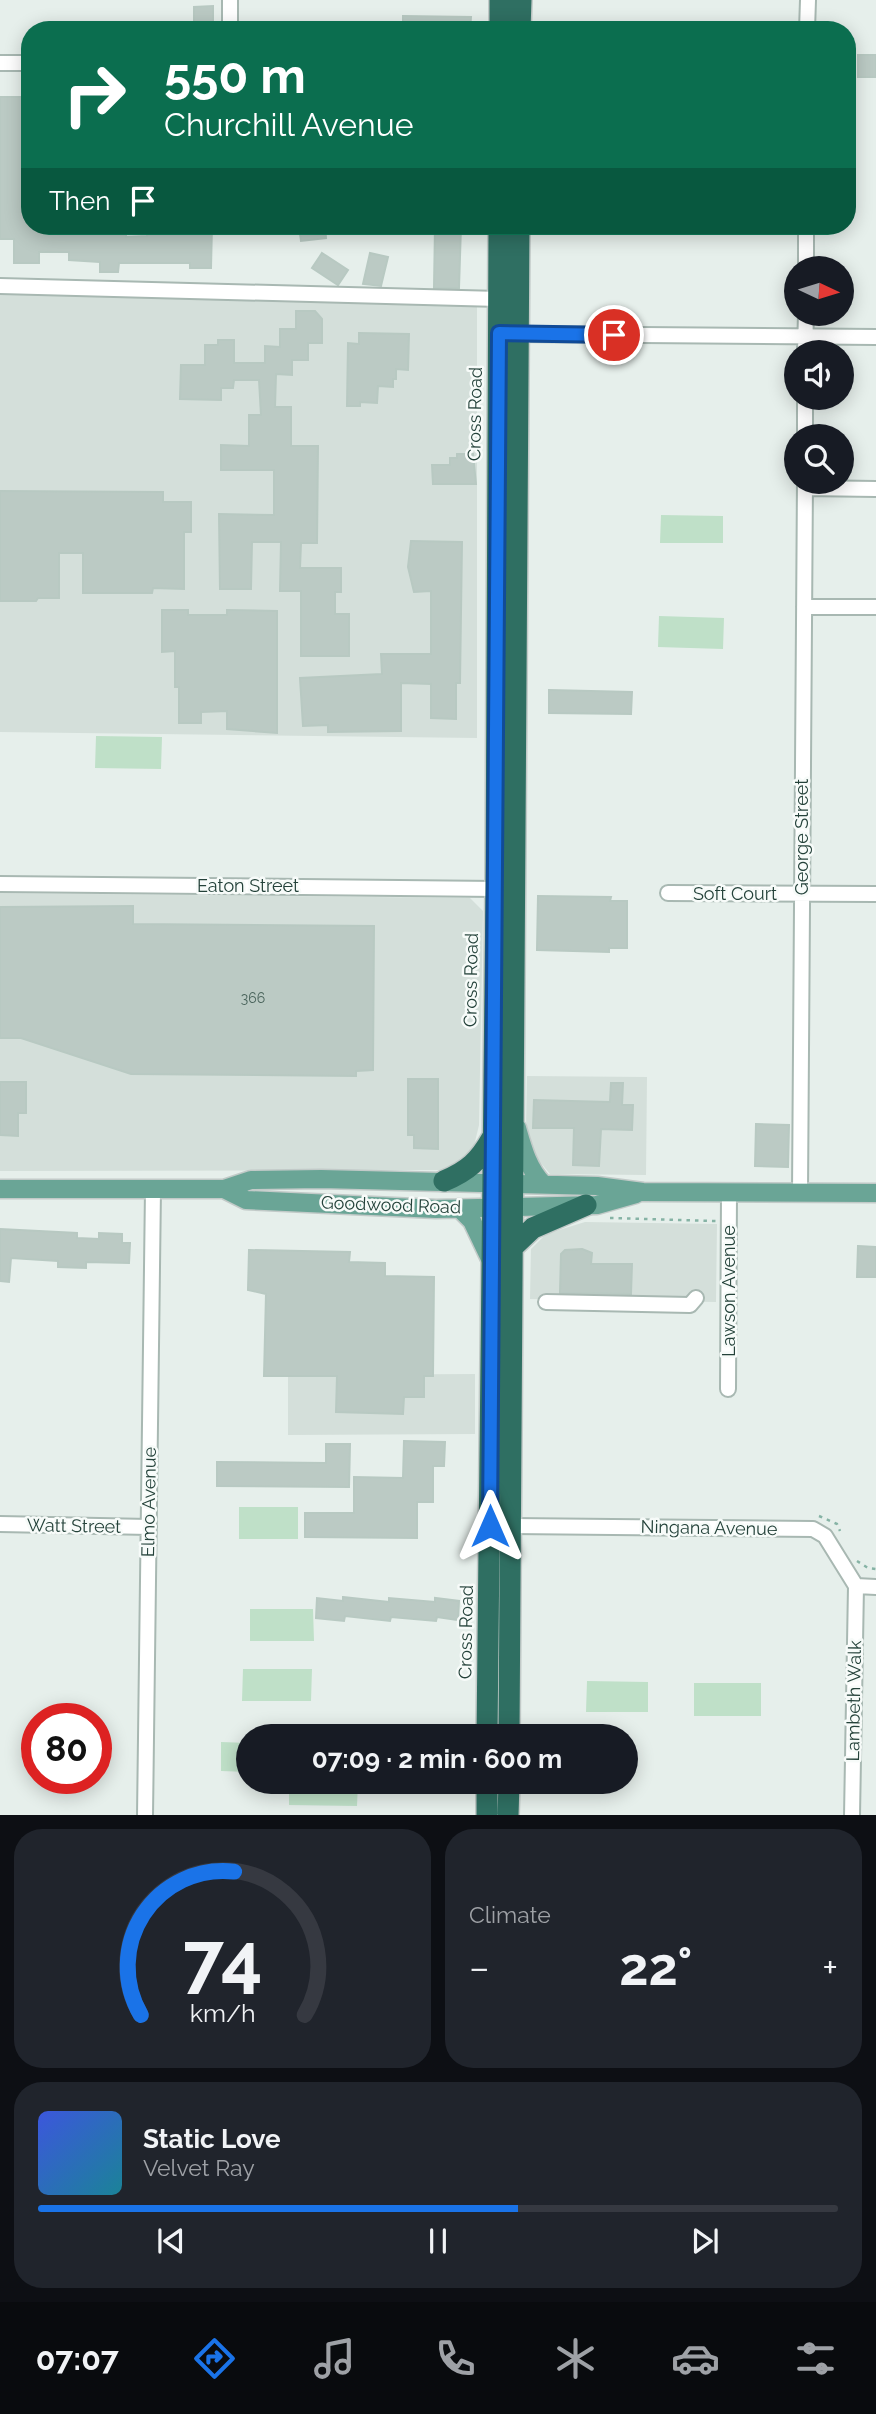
<!DOCTYPE html>
<html lang="en">
<head>
<meta charset="utf-8">
<style>
	:root { --surface:#171b24; --page:#20242c; --text:#f1f3f6; --muted:#9ea1a6; --line:#363941; --accent:#1a73e8 }
	body { margin:0; font-family:Raleway,sans-serif; background:var(--page); color:var(--text); height:100vh; display:flex; flex-direction:column; font-size:26px; white-space:nowrap }
	* { box-sizing:border-box; margin:0 }
	p { font-size:23px; color:var(--muted) }
	.icon { flex:none; width:38px; height:38px; fill:none; stroke:currentColor; stroke-width:2; stroke-linecap:round; stroke-linejoin:round }
	.map { position:relative; height:1815px; overflow:hidden }
	.details { display:flex; flex-direction:column; gap:14px; padding:14px; background:#0d0f14; flex:1 }
	.details>* { flex:none }
	.guide { position:absolute; left:21px; top:21px; width:835px; height:214px; border-radius:28px; box-shadow:0 4px 18px #0003; background:#0b6e4f; color:#fff; overflow:hidden }
	.needle { width:46px; rotate:94deg }
	.tools { position:absolute; left:784px; top:256px; display:grid; gap:14px }
	.tools a { display:grid; place-items:center; width:70px; height:70px; border-radius:50%; background:var(--surface); box-shadow:0 4px 18px #0003; font-size:35px }
	.speed { position:absolute; left:21px; top:1703px; display:flex; gap:14px; font-size:35px; font-weight:700; text-align:center }
	.speed>* { display:grid; place-content:center; width:91px; height:91px; border-radius:50%; background:var(--surface); box-shadow:0 4px 18px #0003; line-height:1 }
	.speed .limit { border:10px solid #d22; background:#fff; color:#111 }
	.pin { position:absolute; display:grid; place-items:center; width:60px; height:60px; color:#fff; margin:-30px; border:4px solid #fff; border-radius:50%; box-shadow:0 2px 7px #0007 }
	.me { position:absolute; width:77px; margin:-38px; rotate:0deg; stroke-linejoin:round; filter:drop-shadow(0 0 5px #0008) }
	.turn { display:flex; align-items:center; gap:24px; height:147px; padding:0 28px; font-size:32px }
	.turn .icon { width:91px; height:91px; stroke-width:2.5 }
	.turn b { display:block; font-size:49px; line-height:60px }
	.then { display:flex; align-items:center; height:66px; padding:0 28px; background:#0003; gap:14px; font-size:26px }
	.big { font-size:52px; font-weight:700; line-height:1.1 }
	.details .card { flex:1; display:flex; flex-direction:column; justify-content:center; gap:10px; min-width:0; padding:0 24px; border-radius:28px; background:var(--page) }
	.details .dial { align-items:center; gap:0 }
	.dial svg { height:182px; overflow:visible; fill:none; stroke:var(--line); stroke-width:7; stroke-linecap:round; text-anchor:middle }
	.dial text { fill:var(--text); stroke:none }
	.song { display:flex; align-items:center; gap:21px }
	.cover { width:84px; height:84px; border-radius:10px; background:linear-gradient(135deg,hsl(230 70% 55%),hsl(190 70% 35%)) }
	.played { height:7px; border-radius:4px; background:linear-gradient(90deg,var(--accent) 60%,var(--line) 60%) }
	.keys { display:flex; justify-content:space-around; direction:ltr }
	.heat { display:flex; justify-content:space-between; align-items:center; font-size:38px; direction:ltr }
	.details .tiles { flex:1; display:grid; gap:14px; grid-template-columns:1fr 1fr }
	.card:last-child { grid-column:span 2 }
	.trip { position:absolute; left:236px; top:1724px; width:402px; height:70px; border-radius:35px; background:var(--surface); box-shadow:0 4px 18px #0003; font-weight:700; line-height:70px; text-align:center }
	.dock { display:flex; height:112px; justify-content:space-around; align-items:center; background:#090b0e; color:var(--muted) }
	.dock .icon { width:49px; height:49px }
	.dock .on { color:var(--accent) }
	.dock b { font-size:32px; color:var(--text) }
	.map>svg:first-child { display:block }
	.built { fill:#d4dfda }
	.green { fill:#bfe0c8 }
	.building { fill:#bbcac4; stroke:#b8c9c2; stroke-width:2 }
	.lines { fill:none; stroke-linecap:round; stroke-linejoin:round }
	.minor-casing { stroke:#a8b8b2; stroke-width:18 }
	.major-casing { stroke:#c2cac8; stroke-width:21 }
	.highway-casing { stroke:#c2cac8; stroke-width:24 }
	.path { stroke:#86b3a5; stroke-width:2.5; stroke-dasharray:3.5 5; stroke-linecap:butt }
	.minor { stroke:#fff; stroke-width:14 }
	.major { stroke:#6aa596; stroke-width:18 }
	.highway { stroke:#2f6f62; stroke-width:21 }
	.route-casing { stroke:#114b97; stroke-width:18 }
	.route { stroke:#1a73e8; stroke-width:12 }
	.labels { text-anchor:middle; stroke-width:5; stroke-linejoin:round; paint-order:stroke }
	.number-label { font-size:14px; fill:#4a645c }
	.street-label { font-size:18px; fill:#24423a; stroke:#f7fbf9 }
</style>
</head>
<body>
<div class="map">
<svg width="876" height="1816" viewBox="0 0 876 1816">
	<rect width="100%" height="100%" fill="#e6efeb"/>
	<!-- built -->
	<path class="built" d="M0,280L477,293V738L0,732Z
		M0,893L470,898L483,911L479,1125L474,1146L464,1162L444,1170L0,1171Z
		M527,1076L647,1077L646,1175L550,1174L534,1155L526,1128Z
		M585,1222L717,1224L716,1302L530,1299L531,1249L546,1234Z
		M475,1374V1434L288,1435V1375Z"/>
	<!-- green -->
	<path class="green" d="M661,515L723,516V543H660Z
		M659,616L724,618L723,649L658,647Z
		M96,736L162,737L161,769L95,768Z
		M239,1507H298V1539H239Z
		M250,1609H313L314,1641H250Z
		M243,1669H312L311,1701H242Z
		M587,1681L648,1682V1712H586Z
		M694,1683H761V1716H694Z
		M221,1742L248,1743V1772L221,1771Z
		M289,1782H358L357,1806L289,1805Z"/>
	<!-- building -->
	<path class="building" d="M213,6V30H194V7Z
		M403,16L471,17L470,30H403Z
		M858,55H876V77H858Z
		M0,97H30V226H105L104,232L126,231V237L147,236V232H151V226H212L211,268H190V263H119L118,272H100V262L69,260V252H39V263H14V239H0Z
		M299,226H325L326,238L301,241Z
		M435,226H461L459,288H434Z
		M322,253L348,270L338,285L312,268Z
		M370,253L388,257L381,286L363,284Z
		M296,311H315L322,319V343H308V360H292V375L276,374L275,407H291V446H318L317,543H301L300,568H341V592H335V614H349V656H301V591H280L281,542H252L251,589H220L219,514L274,515V470H221V445L249,446V415H261L259,380H234L233,388H221V400L180,399L181,365H205V345H218V340H234V363H265V346L280,347V329H296Z
		M359,333L409,334L408,370L396,369V379H393V387L378,386L377,403L360,402V406H347L348,343L359,344Z
		M457,454H473L476,484H433L432,465H450V458H457Z
		M0,491L163,492V502H191V532H184V589L153,588L152,593H83V553H59V598H38L36,601H0Z
		M411,541L462,542L460,683H456V719L431,718V684L401,683V731L328,732V725L303,726L300,678L382,674L381,654H431V591L414,592L408,567Z
		M162,610H188V615H227V610L277,611V733L227,729V711L201,712V723H179V687H175V651L162,652Z
		M549,690L632,692L631,714L549,713Z
		M538,896L611,897L610,901H627V948H609V952L537,950Z
		M133,906V924L374,926L373,1070L356,1071V1076L131,1074L21,1038H0V907Z
		M408,1079H438V1149L414,1148V1135H408Z
		M0,1082H26V1113H18V1136L0,1135Z
		M611,1083H623L622,1105H633L632,1130L601,1129L599,1166L573,1165L574,1128H533L534,1100L610,1102Z
		M756,1124L789,1125L788,1167L755,1166Z
		M0,1229L77,1233V1238L99,1239V1233L122,1234V1243H130L129,1263L86,1262V1268L58,1267V1261L11,1258L9,1282L0,1281Z
		M858,1246L876,1247V1277H857Z
		M582,1249L592,1253L591,1264H632L631,1294L560,1293L561,1254L565,1250Z
		M249,1250L350,1252L349,1262L385,1263V1276L434,1277L433,1376H424V1397H404L403,1414L336,1412L337,1376H264L266,1294L248,1290Z
		M404,1441L445,1442L444,1466H433V1502H417V1538L305,1537V1513H354V1477L403,1478Z
		M326,1444H350L349,1487L217,1486V1462L326,1463Z
		M343,1597L389,1602V1598L435,1602V1598L459,1601L458,1620L437,1617L436,1621L391,1617L390,1621L345,1616L344,1621L316,1618L317,1598L343,1601Z"/>
	<g class="lines">
		<defs>
			<path id="minor" d="M230,30V0
				M807,30L808,0
				M0,63H30
				M806,268V226
				M0,286L499,299
				M518,334L876,337
				M805,352L806,313
				M805,436V397
				M805,488L876,489
				M804,607H876
				M0,884L496,889
				M668,893L876,894
				M800,1192L805,481
				M546,1302L690,1305L696,1298
				M728,1389L729,1193
				M0,1524L149,1527
				M512,1526L813,1529L825,1536L856,1586L876,1587
				M145,1816L153,1189
				M852,1816L856,1586"/>
			<path id="major" d="M517,1128C523,1149 528,1168 543,1184
				M0,1189H224L251,1180L321,1179L597,1186L643,1192L876,1193
				M224,1189L246,1200L436,1209L597,1205L636,1194
				M459,1208L472,1221L491,1261"/>
			<path id="highway" d="M500,30V0
				M520,30L521,0
				M444,1181C468,1171 479,1161 492,1138
				M513,1247L533,1228L586,1205
				M487,1736L496,889L499,226
				M509,1736L519,226
				M487,1816V1782
				M508,1816L509,1782"/>
		</defs>
		<!-- minor casing -->
		<use href="#minor" class="minor-casing"/>
		<!-- major casing -->
		<use href="#major" class="major-casing"/>
		<!-- highway casing -->
		<use href="#highway" class="highway-casing"/>
		<!-- path -->
		<path class="path" d="M610,1218L716,1221
			M819,1516L837,1524L840,1531
			M857,1561L868,1568L876,1569"/>
		<!-- minor -->
		<use href="#minor" class="minor"/>
		<!-- major -->
		<use href="#major" class="major"/>
		<!-- highway -->
		<use href="#highway" class="highway"/>
	</g>
	<g class="lines">
		<defs>
			<path id="route" d="M490,1526L499,333L614,335"/>
		</defs>
		<!-- route casing -->
		<use href="#route" class="route-casing"/>
		<!-- route -->
		<use href="#route" class="route"/>
	</g>
	<g class="labels">
		<!-- number labels -->
		<g class="number-label">
			<text x="253" y="1003">366</text>
		</g>
		<!-- street labels -->
		<g class="street-label">
			<text transform="translate(475 414) rotate(-89)" y="6">Cross Road</text>
			<text transform="translate(802 837) rotate(-90)" y="6">George Street</text>
			<text x="248" y="892">Eaton Street</text>
			<text x="735" y="900">Soft Court</text>
			<text transform="translate(471 980) rotate(-89)" y="6">Cross Road</text>
			<text transform="translate(391 1205) rotate(2)" y="6">Goodwood Road</text>
			<text transform="translate(729 1291) rotate(-90)" y="6">Lawson Avenue</text>
			<text transform="translate(149 1502) rotate(-89)" y="6">Elmo Avenue</text>
			<text transform="translate(74 1526) rotate(1)" y="6">Watt Street</text>
			<text transform="translate(709 1528) rotate(1)" y="6">Ningana Avenue</text>
			<text transform="translate(466 1632) rotate(-89)" y="6">Cross Road</text>
			<text transform="translate(854 1701) rotate(-89)" y="6">Lambeth Walk</text>
		</g>
	</g>
</svg>
<div class="tools">
<a><svg class="needle" viewBox="-14 -14 28 28"><path d="M0-13l5 13h-10z" fill="#e53935"/><path d="M0 13l5-13h-10z" fill="#9ea1a6"/></svg></a>
<a><svg class="icon" aria-label="sound" viewBox="0 0 24 24"><path d="M4 9h4l5-4v14l-5-4H4zM17 9q2 3 0 6"/></svg></a>
<a><svg class="icon" aria-label="search" viewBox="0 0 24 24"><circle cx="10" cy="10" r="6"/><path d="M15 15l6 6"/></svg></a>
</div>
<div class="speed"><div class="limit">80</div></div>
<div class="pin" style="left:614px;top:335px;background:#d93025"><svg class="icon" aria-label="arrive" viewBox="0 0 24 24"><path d="M6 21V4h12l-3 4 3 4H6"/></svg></div>
<svg class="me" style="left:490px;top:1526px" viewBox="-20 -20 40 40"><path d="M0-17L14 15 0 8-14 15z" fill="#1a73e8" stroke="#fff" stroke-width="4"/></svg>
<div class="trip">07:09 · 2 min · 600 m</div>
<div class="guide">
<div class="turn"><svg class="icon" aria-label="right" viewBox="0 0 24 24"><path d="M7 20v-9h11M14 6l5 5-5 5"/></svg><div><b>550 m</b>Churchill Avenue</div></div>
<div class="then">Then<svg class="icon" aria-label="arrive" viewBox="0 0 24 24"><path d="M6 21V4h12l-3 4 3 4H6"/></svg></div>
</div>
</div>
<section class="details">
<div class="tiles">
<div class="card dial"><svg viewBox="0 0 100 80">
<path d="M14 69A42 42 0 1 1 86 69"/>
<path d="M14 69A42 42 0 0 1 55 6" stroke="#1a73e8"/>
<text x="50" y="56" font-size="32" font-weight="700">74</text>
<text x="50" y="72" font-size="11">km/h</text>
</svg></div>
<div class="card"><p>Climate</p>
<div class="heat"><a>−</a><b class="big">22°</b><a>+</a></div>
</div>
<div class="card">
<div class="song"><i class="cover"></i><div><b>Static Love</b><p>Velvet Ray</p></div></div>
<div class="played"></div>
<div class="keys"><svg class="icon" aria-label="previous" viewBox="0 0 24 24"><path d="M18 5L8 12l10 7zM5 5v14"/></svg><svg class="icon" aria-label="pause" viewBox="0 0 24 24"><path d="M8 5v14M16 5v14"/></svg><svg class="icon" aria-label="next" viewBox="0 0 24 24"><path d="M6 5l10 7-10 7zM19 5v14"/></svg></div>
</div>
</div>
</section>
<nav class="dock">
<b>07:07</b>
<svg class="icon on" aria-label="directions" viewBox="0 0 24 24"><path d="M12 3l9 9-9 9-9-9zM9 14v-3h6M13 9l2 2-2 2"/></svg>
<svg class="icon" aria-label="music" viewBox="0 0 24 24"><path d="M9 18V5l10-2v13"/><circle cx="6" cy="18" r="3"/><circle cx="16" cy="16" r="3"/></svg>
<svg class="icon" aria-label="phone" viewBox="0 0 24 24"><path d="M5 4h4l2 5-3 2q2 4 5 5l2-3 5 2v4C11 20 4 13 5 4z"/></svg>
<svg class="icon" aria-label="climate" viewBox="0 0 24 24"><path d="M12 3v18M4 7l16 10M4 17L20 7"/></svg>
<svg class="icon" aria-label="car" viewBox="0 0 24 24"><path d="M5 17H2v-5l4-1 3-4h7l3 4 3 1v5h-3M9 17h6M6 11h13"/><circle cx="7" cy="17" r="2"/><circle cx="17" cy="17" r="2"/></svg>
<svg class="icon" aria-label="filters" viewBox="0 0 24 24"><path d="M4 7h16M4 17h16"/><circle cx="9" cy="7" r="2"/><circle cx="15" cy="17" r="2"/></svg>
</nav>
</body>
</html>
